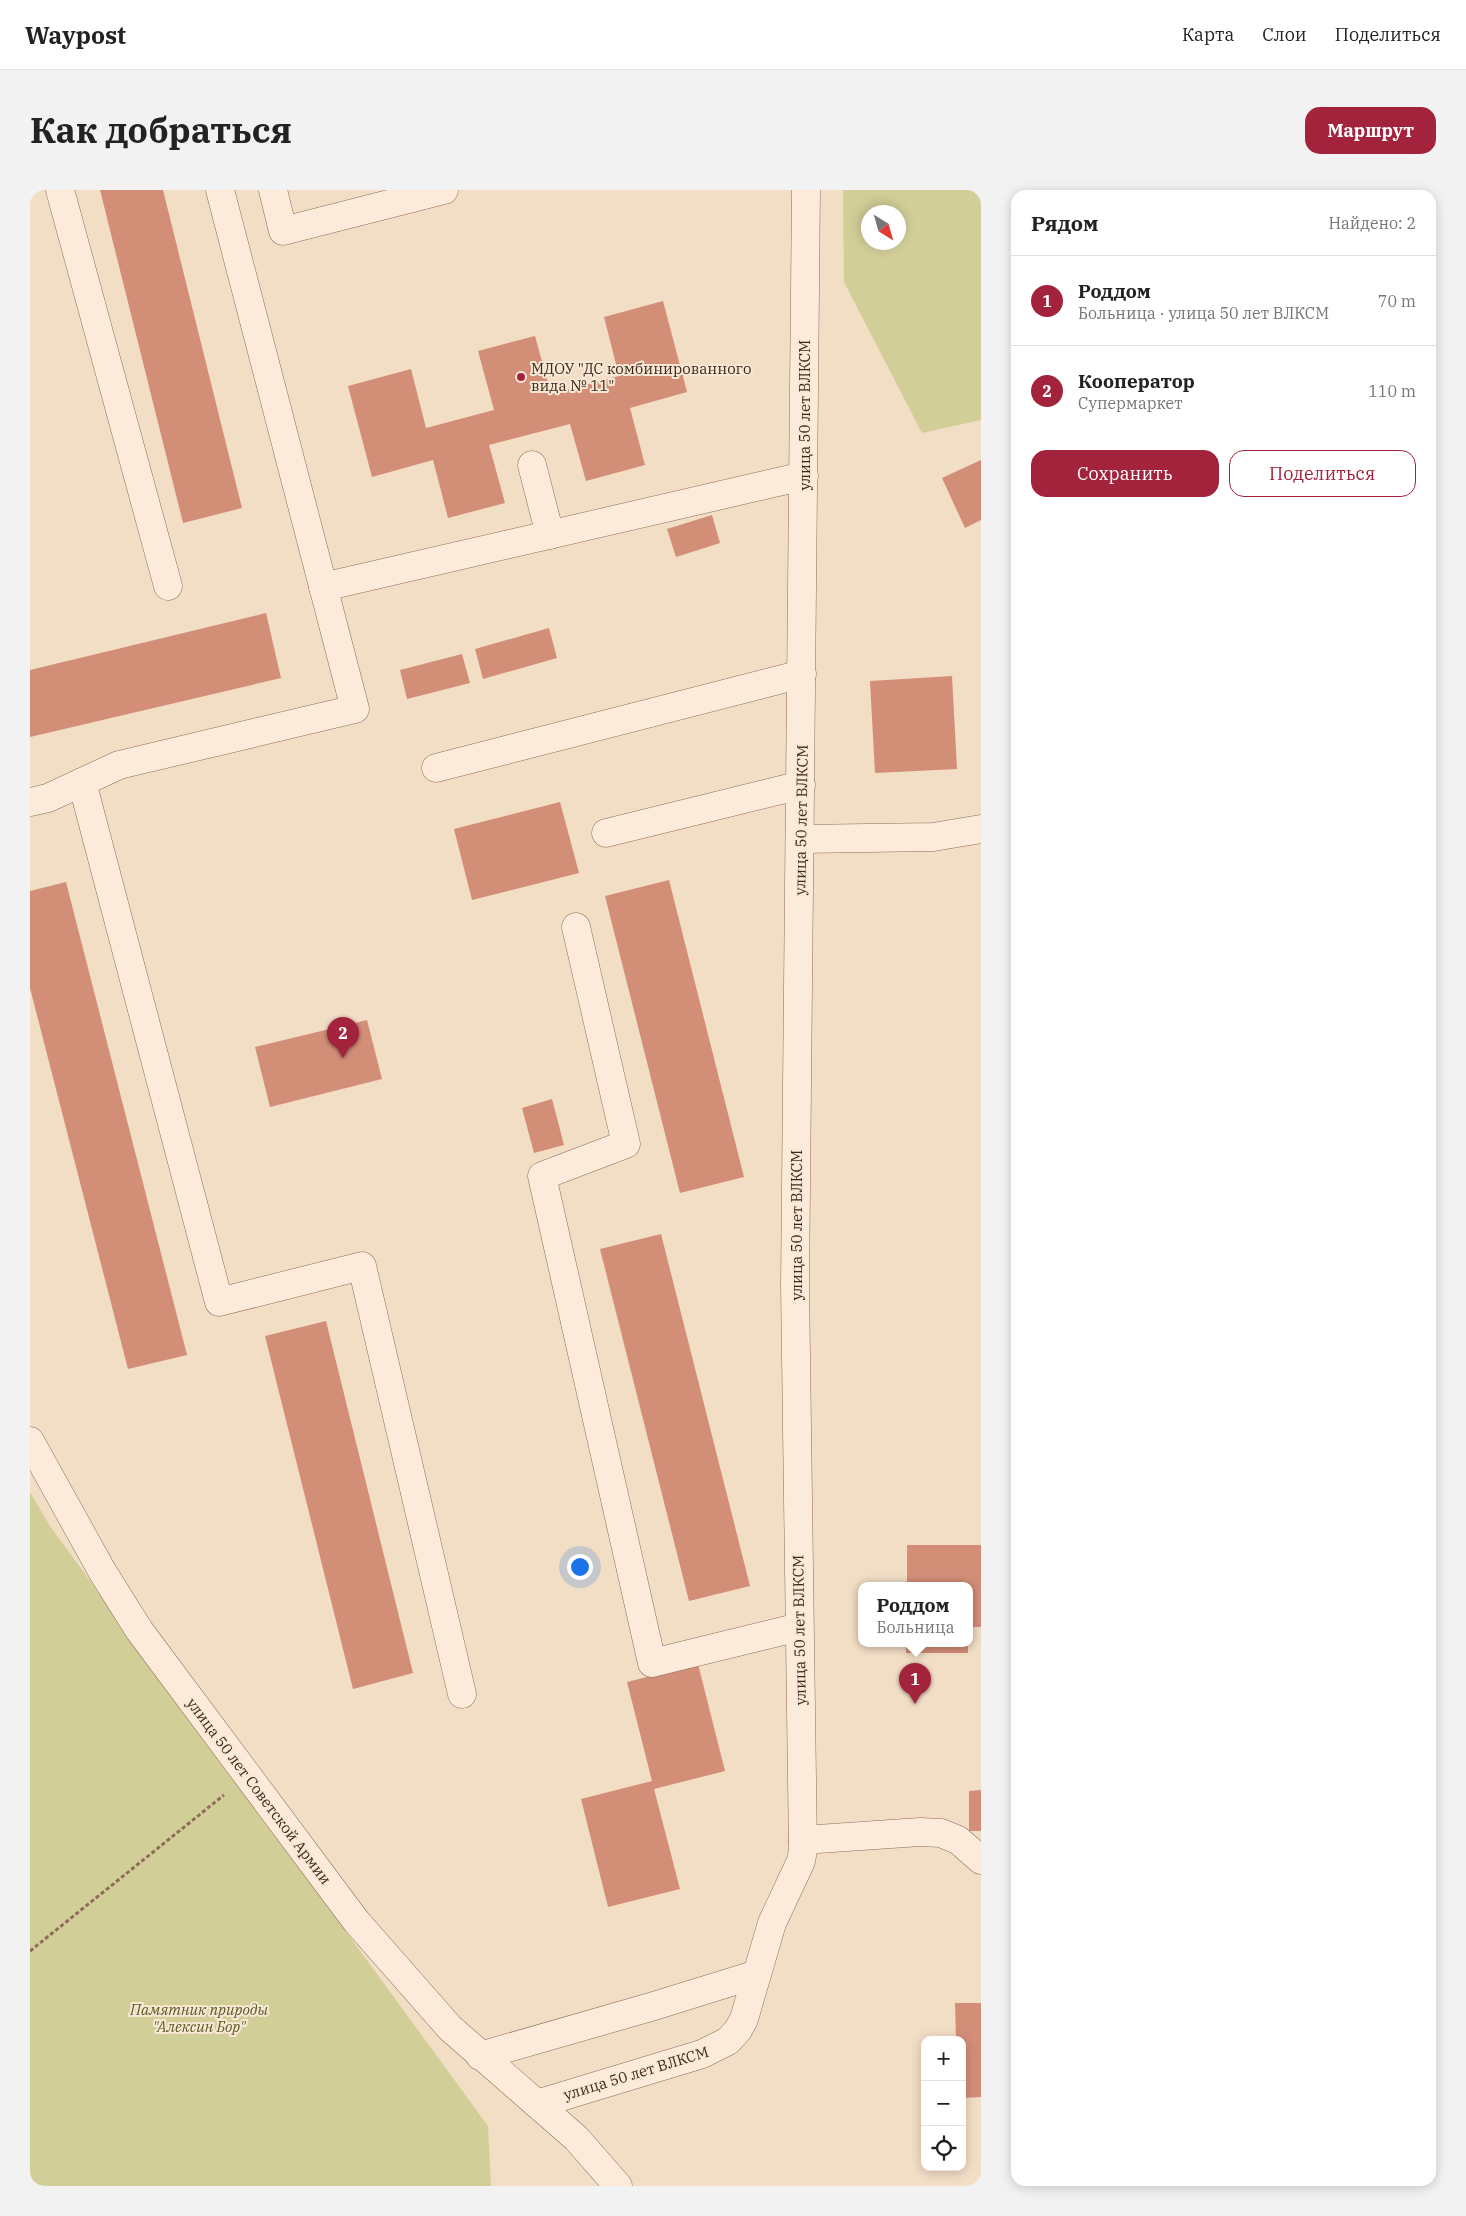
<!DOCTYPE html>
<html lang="ru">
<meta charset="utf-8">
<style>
body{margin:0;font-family:"IBM Plex Serif",serif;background:#f2f2f2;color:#222}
.controls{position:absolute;right:15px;bottom:15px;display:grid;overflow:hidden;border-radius:10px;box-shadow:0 2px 12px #0003}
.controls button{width:45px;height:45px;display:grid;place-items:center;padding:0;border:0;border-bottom:1px solid #e0e0e0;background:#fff;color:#222;font:25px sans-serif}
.compass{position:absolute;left:831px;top:15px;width:45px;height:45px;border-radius:50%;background:#fff;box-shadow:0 2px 12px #0003;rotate:143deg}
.you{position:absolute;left:549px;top:1376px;width:18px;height:18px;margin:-12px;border:4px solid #fff;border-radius:50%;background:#1a73e8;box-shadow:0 0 0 8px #1a73e833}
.badge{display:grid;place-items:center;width:32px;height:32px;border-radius:50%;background:#a4233c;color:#fff;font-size:16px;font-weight:700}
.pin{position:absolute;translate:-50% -41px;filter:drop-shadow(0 1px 2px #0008)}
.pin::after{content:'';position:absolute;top:26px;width:18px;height:15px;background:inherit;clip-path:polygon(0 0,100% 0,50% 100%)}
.popup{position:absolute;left:828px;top:1392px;width:115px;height:65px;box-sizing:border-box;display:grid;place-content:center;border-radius:10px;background:#fff;filter:drop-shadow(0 1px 4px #0005);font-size:16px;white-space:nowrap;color:#767676}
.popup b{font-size:19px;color:#222}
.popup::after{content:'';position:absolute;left:50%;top:100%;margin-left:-10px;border:10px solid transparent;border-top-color:#fff}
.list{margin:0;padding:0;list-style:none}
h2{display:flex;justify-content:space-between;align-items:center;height:65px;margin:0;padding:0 20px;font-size:21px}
h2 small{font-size:16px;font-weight:400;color:#767676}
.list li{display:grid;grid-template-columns:32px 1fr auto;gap:15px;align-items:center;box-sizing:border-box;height:90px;padding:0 20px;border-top:1px solid #e0e0e0}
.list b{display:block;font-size:19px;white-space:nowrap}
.list p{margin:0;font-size:16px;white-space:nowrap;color:#767676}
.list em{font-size:16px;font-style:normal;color:#767676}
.actions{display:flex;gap:10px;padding:15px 20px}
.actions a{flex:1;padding:11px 0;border:1px solid #a4233c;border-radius:15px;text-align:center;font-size:18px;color:#a4233c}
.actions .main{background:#a4233c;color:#fff}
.icon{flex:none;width:28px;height:28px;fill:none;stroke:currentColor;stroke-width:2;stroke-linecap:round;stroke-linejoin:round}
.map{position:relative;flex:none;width:951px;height:1996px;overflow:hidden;border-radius:15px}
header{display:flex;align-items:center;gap:30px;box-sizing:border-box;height:70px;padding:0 25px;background:#fff;border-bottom:1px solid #e0e0e0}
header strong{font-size:24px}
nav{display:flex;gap:28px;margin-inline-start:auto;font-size:18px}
.intro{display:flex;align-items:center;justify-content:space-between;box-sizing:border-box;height:120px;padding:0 30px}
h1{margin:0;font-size:35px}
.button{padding:12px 22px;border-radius:15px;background:#a4233c;color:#fff;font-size:18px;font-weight:700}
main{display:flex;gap:30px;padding:0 30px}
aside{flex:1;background:#fff;border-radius:15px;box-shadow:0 2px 12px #0003}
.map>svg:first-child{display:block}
.green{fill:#d2ce98;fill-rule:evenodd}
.building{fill:#d38e78}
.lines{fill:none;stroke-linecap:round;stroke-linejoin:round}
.minor-casing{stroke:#8f6c59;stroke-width:29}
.path{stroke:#8f6c59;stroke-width:3;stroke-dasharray:4 2.5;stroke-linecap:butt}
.minor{stroke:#fcebda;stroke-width:28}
.poi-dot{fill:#a4233c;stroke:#f9e8d6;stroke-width:2}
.labels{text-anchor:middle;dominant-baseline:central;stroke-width:4;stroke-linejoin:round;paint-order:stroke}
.poi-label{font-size:15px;fill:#3e281e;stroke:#f9e8d6;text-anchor:start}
.street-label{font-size:15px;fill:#3e281e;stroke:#f9e8d6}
.park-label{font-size:15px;font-style:italic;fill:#595d23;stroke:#f9e8d6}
</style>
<header>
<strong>Waypost</strong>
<nav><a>Карта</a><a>Слои</a><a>Поделиться</a></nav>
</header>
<div class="intro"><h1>Как добраться</h1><a class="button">Маршрут</a></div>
<main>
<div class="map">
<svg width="951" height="1996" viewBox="0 0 951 1996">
<rect width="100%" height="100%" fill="#f2ddc5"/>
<!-- green -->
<g class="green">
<path d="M 813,0 L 951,0 L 951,230 L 892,243 L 814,92 ZM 838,22 L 868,22 L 868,52 L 838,52 Z"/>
<polygon points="0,1302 20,1336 458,1936 461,1996 0,1996"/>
</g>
<!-- building -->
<g class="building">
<polygon points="70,0 133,0 212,318 153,333"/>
<polygon points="633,111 657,202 600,218 615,275 556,291 540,234 459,255 475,313 418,328 403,270 342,287 318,196 381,179 396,238 464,220 448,161 505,146 521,204 589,186 574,127"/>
<polygon points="951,270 951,330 935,338 912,288"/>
<polygon points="682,325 690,353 646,367 637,339"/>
<polygon points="236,423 251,488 0,547 0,480"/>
<polygon points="519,438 527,468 453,489 445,459"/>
<polygon points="432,464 440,493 377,509 370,480"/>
<polygon points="922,486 927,579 845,583 840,491"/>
<polygon points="530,612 549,683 442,710 424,639"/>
<polygon points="639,690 714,987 650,1003 575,706"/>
<polygon points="36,692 157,1165 98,1179 0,798 0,701"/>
<polygon points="337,830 352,889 240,917 225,857"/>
<polygon points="522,909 534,955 504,963 492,918"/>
<polygon points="631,1044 720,1396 659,1411 570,1059"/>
<polygon points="296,1131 383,1483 323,1499 235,1146"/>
<polygon points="877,1355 951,1355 951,1437 939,1437 939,1395 877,1395"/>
<rect x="876" y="1453" width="62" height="10"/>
<polygon points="668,1474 695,1581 624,1599 650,1699 578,1717 551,1609 622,1591 597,1492"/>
<polygon points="951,1600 951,1641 939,1641 939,1601"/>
<polygon points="925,1813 951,1813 951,1907 932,1908 932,1850 926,1850"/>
</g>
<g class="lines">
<!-- minor casing -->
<g class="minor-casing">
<g id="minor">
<polyline points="30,0 138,396"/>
<polyline points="243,0 253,41 414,0"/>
<polyline points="502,275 520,345"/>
<polyline points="293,397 774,286"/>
<polyline points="406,578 772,484"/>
<polyline points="52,592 189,1112 332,1076 432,1504"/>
<polyline points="0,612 18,608 89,575 325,519 190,0"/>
<polyline points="576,643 771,595"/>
<polyline points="771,649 903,647 951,639"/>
<polyline points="546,737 596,954 512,986 622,1473 769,1437"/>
<polyline points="0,1251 72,1381 109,1440 326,1731 420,1838 546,1948 588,1996"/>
<polyline points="773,1650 890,1642 911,1643 928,1650 951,1670"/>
<polyline points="450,1866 624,1816 727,1784"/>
<polyline points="507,1914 672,1864 698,1851 708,1840 714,1829 742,1733 771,1671 773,1660 765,1096 776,0"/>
</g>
</g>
<!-- path -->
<polyline class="path" points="0,1761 194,1605"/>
<!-- minor -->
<use href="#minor" class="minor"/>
</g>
<!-- markers -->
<circle class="poi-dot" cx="491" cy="187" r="5"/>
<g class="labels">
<!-- poi labels -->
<g class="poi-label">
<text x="501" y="178">МДОУ "ДС комбинированного<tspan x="501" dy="17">вида № 11"</tspan></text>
</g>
<!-- street labels -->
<g class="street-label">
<text transform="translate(774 225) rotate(-90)">улица 50 лет ВЛКСМ</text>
<text transform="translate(771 630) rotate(-89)">улица 50 лет ВЛКСМ</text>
<text transform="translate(766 1035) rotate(-90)">улица 50 лет ВЛКСМ</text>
<text transform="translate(769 1440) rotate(-91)">улица 50 лет ВЛКСМ</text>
<text transform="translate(229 1601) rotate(53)">улица 50 лет Советской Армии</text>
<text transform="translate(606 1883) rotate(-17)">улица 50 лет ВЛКСМ</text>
</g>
<!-- park labels -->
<g class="park-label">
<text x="169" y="1819">Памятник природы<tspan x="169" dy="17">"Алексин Бор"</tspan></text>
</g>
</g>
</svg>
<div class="controls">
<button>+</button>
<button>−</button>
<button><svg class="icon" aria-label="locate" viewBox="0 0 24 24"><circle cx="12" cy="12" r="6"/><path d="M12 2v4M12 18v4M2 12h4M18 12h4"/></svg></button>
</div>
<svg class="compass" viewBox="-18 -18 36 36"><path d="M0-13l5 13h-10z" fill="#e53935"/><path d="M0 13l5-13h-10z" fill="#767676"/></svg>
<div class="you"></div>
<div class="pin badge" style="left:885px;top:1514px">1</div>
<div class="popup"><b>Роддом</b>Больница</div>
<div class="pin badge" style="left:313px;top:868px">2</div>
</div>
<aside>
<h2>Рядом<small>Найдено: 2</small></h2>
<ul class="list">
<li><span class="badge">1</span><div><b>Роддом</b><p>Больница · улица 50 лет ВЛКСМ</p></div><em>70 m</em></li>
<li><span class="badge">2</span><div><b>Кооператор</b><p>Супермаркет</p></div><em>110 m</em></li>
</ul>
<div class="actions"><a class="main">Сохранить</a><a>Поделиться</a></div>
</aside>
</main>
